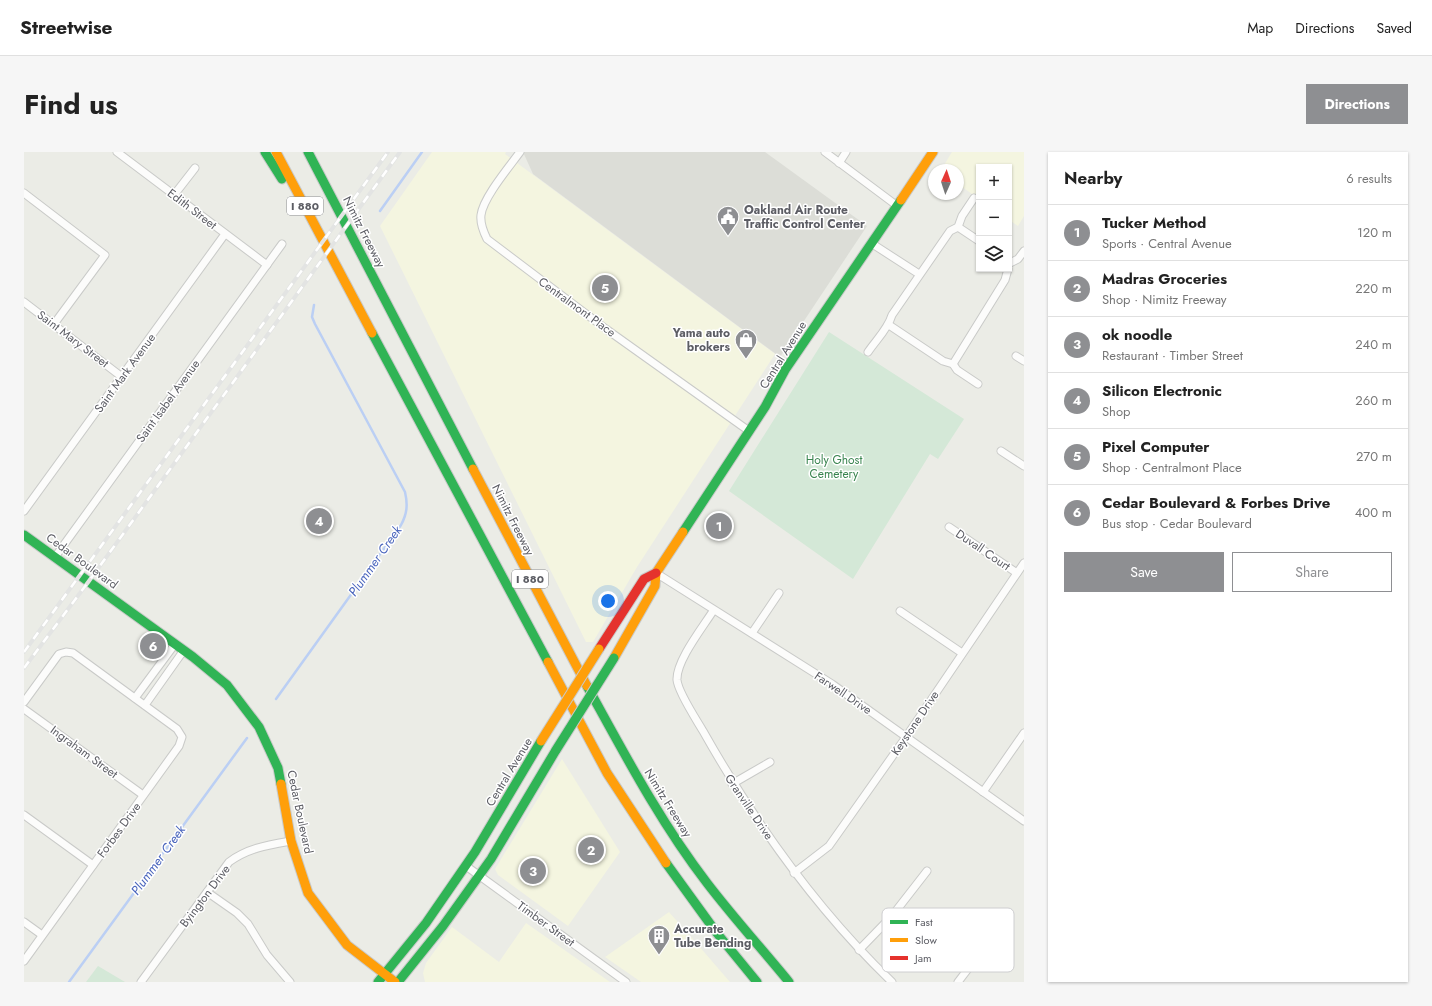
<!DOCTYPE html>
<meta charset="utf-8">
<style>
body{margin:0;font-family:Jost,sans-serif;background:#f6f6f6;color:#222}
.controls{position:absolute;right:12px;top:12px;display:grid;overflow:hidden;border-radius:0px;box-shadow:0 1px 3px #0004}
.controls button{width:36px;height:36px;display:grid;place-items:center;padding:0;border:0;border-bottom:1px solid #e0e0e0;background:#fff;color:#222;font:20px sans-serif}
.compass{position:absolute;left:904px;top:12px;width:36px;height:36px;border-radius:50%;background:#fff;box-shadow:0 1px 3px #0004;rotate:3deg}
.you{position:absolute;left:584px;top:449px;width:14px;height:14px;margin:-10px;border:3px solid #fff;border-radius:50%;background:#1a73e8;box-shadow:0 0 0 6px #1a73e833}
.badge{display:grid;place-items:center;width:26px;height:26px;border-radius:50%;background:#8e8f92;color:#fff;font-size:13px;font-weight:700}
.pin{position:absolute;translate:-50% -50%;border:2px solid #fff;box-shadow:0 1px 4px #0006}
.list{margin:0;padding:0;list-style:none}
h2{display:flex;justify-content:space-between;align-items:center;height:52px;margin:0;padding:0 16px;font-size:17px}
h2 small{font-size:13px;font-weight:400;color:#767676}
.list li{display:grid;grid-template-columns:26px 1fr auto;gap:12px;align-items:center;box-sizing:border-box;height:56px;padding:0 16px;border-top:1px solid #e0e0e0}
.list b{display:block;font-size:15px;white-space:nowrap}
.list p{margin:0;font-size:13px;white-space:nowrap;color:#767676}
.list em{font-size:13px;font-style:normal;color:#767676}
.actions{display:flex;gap:8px;padding:12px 16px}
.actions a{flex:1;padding:9px 0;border:1px solid #8e8f92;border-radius:0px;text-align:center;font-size:14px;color:#8e8f92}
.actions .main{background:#8e8f92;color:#fff}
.icon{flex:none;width:22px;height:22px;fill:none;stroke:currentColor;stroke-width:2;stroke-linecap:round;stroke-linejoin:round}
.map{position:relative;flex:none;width:1000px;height:830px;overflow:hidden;border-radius:0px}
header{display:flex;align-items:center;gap:24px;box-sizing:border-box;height:56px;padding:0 20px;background:#fff;border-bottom:1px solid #e0e0e0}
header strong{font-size:19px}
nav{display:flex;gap:22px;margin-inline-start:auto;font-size:14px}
.intro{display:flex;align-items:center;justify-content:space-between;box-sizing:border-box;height:96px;padding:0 24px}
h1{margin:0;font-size:28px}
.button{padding:10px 18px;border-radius:0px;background:#8e8f92;color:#fff;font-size:14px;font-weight:700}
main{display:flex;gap:24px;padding:0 24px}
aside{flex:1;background:#fff;border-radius:0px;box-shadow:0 1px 3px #0004}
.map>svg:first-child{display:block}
.commercial{fill:#f4f5e0}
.industrial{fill:#dcddd7}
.green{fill:#d4e8d7}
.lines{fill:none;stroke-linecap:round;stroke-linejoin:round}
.stream{stroke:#bbcff4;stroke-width:2.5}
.street-casing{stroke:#c9cac8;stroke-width:9}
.fast-casing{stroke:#c9cac9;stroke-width:11}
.slow-casing{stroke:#c9cac9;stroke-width:11}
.jam-casing{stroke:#c9cac9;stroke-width:11}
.street{stroke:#fcfcfb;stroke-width:7}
.fast{stroke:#30b455;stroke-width:9}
.slow{stroke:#ff9f0a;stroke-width:9}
.jam{stroke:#e5322d;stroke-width:9}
.rail-casing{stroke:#e3e4e3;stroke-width:4}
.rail{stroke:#fff;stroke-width:2.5;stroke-dasharray:8;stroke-linecap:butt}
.fast-bridge-casing{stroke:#c9cac9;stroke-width:11;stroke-linecap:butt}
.slow-bridge-casing{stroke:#c9cac9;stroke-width:11;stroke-linecap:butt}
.fast-bridge{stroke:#30b455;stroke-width:9}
.slow-bridge{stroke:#ff9f0a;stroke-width:9}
.labels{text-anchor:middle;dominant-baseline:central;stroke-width:3;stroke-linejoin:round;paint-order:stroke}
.shield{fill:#fff;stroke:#8d8e92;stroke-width:1}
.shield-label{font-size:11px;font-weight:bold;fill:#5c5d64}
.street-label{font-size:12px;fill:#5c5d64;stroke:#fff}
.poi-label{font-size:12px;font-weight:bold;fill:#5c5d64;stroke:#fff;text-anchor:start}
.park-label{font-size:12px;fill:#3a8550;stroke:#fff}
.water-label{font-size:13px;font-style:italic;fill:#4b66bd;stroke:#fff}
.key{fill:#fff;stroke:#ceced0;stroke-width:1}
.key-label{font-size:11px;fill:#5c5d64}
</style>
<header>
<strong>Streetwise</strong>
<nav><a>Map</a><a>Directions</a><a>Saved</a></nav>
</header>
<div class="intro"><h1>Find us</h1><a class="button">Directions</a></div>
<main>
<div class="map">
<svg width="1000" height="830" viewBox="0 0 1000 830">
<rect width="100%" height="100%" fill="#ebece6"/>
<!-- commercial -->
<g class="commercial">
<polygon points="408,0 482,0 481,2 751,202 613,415 569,490 562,490 356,74"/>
<polygon points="928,0 1000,0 1000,64 994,74 985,68 985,15 955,15 955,47 934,32 934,18 917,18"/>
<polygon points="538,607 596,700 544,774 474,723 471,717"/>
<polygon points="645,760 668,786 706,830 617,830 581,805"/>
<polygon points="502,771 586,830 401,830 399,821 402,811 428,775 475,810"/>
</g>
<!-- industrial -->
<polygon class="industrial" points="499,0 741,0 843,74 756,205 509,22"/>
<!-- green -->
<g class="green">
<polygon points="805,180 940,267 914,307 906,302 829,427 705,339"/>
<polygon points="74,814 101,830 62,830"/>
</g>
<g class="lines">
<!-- stream -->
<g class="stream">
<polyline points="356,59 398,0"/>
<path d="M 252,547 L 377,373 C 383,362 384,353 381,340 L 291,172 L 288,165 L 290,153"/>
<polyline points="45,830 223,586"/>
</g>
<!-- street casing -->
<g class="street-casing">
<g id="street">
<polyline points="93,0 243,113"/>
<path d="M 496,0 C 485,15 459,46 457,63 C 456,71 459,79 463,87 L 582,177 L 725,279"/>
<polyline points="801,0 872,53"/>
<polyline points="815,11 822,0"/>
<polyline points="0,41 81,103 30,172"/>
<polyline points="150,43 171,16"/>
<polyline points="934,75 955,89"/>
<polyline points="847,91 895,122"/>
<polyline points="986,111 994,107 1000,99"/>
<polyline points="0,150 98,225"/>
<polyline points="865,173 919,209 929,212 933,218 954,232"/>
<path d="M 844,200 C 852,188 864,177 868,163 L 926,79 L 934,75 L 938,64 L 950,46"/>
<polyline points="992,204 1000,209"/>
<polyline points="929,212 981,128 984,117"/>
<polyline points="977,299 1000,314"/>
<polyline points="0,359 201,82"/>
<polyline points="925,375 993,421"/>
<polyline points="31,405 258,92"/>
<polyline points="632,421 808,532 1000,669"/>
<path d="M 689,459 C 679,475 652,509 653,528 C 654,540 672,567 679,579 C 731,671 792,757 868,830"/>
<polyline points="876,459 938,501"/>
<polyline points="728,481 755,441"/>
<polyline points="111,546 151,492"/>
<polyline points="0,550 35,502 42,500 49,501 153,577 158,585 155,594 0,809"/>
<polyline points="121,553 160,498"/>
<polyline points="0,557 119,643"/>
<polyline points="708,632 746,610"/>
<polyline points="959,640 1000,581"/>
<polyline points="0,663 69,713"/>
<polyline points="442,714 602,830"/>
<polyline points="770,721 805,694 882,585 1000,411"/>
<polyline points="183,740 213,761 224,772 243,803 266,830"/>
<polyline points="0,770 18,783"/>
<polyline points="835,798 868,764 903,719"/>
<path d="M 117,830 L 205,710 C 224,696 244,693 267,689"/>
<polyline points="934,830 979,771"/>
</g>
</g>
<!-- fast casing -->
<g class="fast-casing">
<g id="fast">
<polyline points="241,0 258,27"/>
<polyline points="284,0 449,317"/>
<polyline points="348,181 524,510"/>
<polyline points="659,380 741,255 761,218 877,48"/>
<polyline points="0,383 169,505 203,533 235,575 254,616 257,632"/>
<path d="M 563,534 C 600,601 636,670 683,731 C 709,765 738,797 765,830"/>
<polyline points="642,711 692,780 733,830"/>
<polyline points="354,830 402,771 451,700 517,589"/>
<polyline points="374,830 419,774 467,707 532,598"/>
</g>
</g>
<!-- slow casing -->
<g class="slow-casing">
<g id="slow">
<polyline points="252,0 348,181"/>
<polyline points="877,48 909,0"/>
<polyline points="449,317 563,534"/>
<polyline points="590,506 631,434 632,421 659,380"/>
<polyline points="524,510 583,621 642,711"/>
<polyline points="257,632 267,689 284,741 323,793 371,830"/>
</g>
</g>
<!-- jam casing -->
<g class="jam-casing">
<polyline id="jam" points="575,497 620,427 632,421"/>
</g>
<!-- street -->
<use href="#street" class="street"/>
<!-- fast -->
<use href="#fast" class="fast"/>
<!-- slow -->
<use href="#slow" class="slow"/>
<!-- jam -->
<use href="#jam" class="jam"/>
<!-- rail casing -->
<g class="rail-casing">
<g id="rail">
<polyline points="0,500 364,0"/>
<polyline points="0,516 65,429 376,0"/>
</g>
</g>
<!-- rail -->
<use href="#rail" class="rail"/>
<!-- fast-bridge casing -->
<g class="fast-bridge-casing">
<polyline id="fast-bridge" points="532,598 590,506"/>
</g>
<!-- slow-bridge casing -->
<g class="slow-bridge-casing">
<polyline id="slow-bridge" points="517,589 575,497"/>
</g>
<!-- fast-bridge -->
<use href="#fast-bridge" class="fast-bridge"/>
<!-- slow-bridge -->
<use href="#slow-bridge" class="slow-bridge"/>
</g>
<!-- icons -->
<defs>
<g id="civic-pin" transform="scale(1.15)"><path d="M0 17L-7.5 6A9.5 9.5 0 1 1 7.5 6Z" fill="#8e8f92" stroke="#fff"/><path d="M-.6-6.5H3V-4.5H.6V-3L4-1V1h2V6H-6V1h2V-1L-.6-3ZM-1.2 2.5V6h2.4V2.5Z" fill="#fff"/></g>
<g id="shop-pin" transform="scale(1.15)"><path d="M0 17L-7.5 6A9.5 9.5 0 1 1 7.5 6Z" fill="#8e8f92" stroke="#fff"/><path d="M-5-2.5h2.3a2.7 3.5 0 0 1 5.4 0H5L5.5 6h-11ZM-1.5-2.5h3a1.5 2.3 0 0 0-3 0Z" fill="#fff"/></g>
<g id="building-pin" transform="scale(1.15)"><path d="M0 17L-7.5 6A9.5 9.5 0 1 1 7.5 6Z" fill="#8e8f92" stroke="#fff"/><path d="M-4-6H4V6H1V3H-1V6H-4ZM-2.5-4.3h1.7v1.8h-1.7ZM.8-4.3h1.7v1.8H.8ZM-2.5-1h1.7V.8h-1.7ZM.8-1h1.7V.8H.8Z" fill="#fff"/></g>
</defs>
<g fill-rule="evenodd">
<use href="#civic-pin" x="704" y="65"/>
<use href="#shop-pin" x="722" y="188"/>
<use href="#building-pin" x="635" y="784"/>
</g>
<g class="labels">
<!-- shield labels -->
<g class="shield">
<rect x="263" y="45" width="36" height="18" rx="3"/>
<rect x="488" y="418" width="36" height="18" rx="3"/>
</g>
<g class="shield-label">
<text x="281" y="54">I 880</text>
<text x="506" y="427">I 880</text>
</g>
<!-- street labels -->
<g class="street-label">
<text transform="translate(168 57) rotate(37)">Edith Street</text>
<text transform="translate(340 80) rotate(63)">Nimitz Freeway</text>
<text transform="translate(553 155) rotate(36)">Centralmont Place</text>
<text transform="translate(49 187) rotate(37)">Saint Mary Street</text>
<text transform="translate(759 203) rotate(-58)">Central Avenue</text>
<text transform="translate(101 221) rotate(-54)">Saint Mark Avenue</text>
<text transform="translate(144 249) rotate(-54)">Saint Isabel Avenue</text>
<text transform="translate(489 368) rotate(63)">Nimitz Freeway</text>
<text transform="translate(959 398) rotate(34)">Duvall Court</text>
<text transform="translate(58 409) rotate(36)">Cedar Boulevard</text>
<text transform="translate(819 541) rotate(34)">Farwell Drive</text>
<text transform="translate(891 571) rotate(-56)">Keystone Drive</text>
<text transform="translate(60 600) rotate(36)">Ingraham Street</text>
<text transform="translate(485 620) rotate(-59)">Central Avenue</text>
<text transform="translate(644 651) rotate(58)">Nimitz Freeway</text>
<text transform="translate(725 655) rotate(56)">Granville Drive</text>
<text transform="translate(276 660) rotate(78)">Cedar Boulevard</text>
<text transform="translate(95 678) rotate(-54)">Forbes Drive</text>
<text transform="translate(181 744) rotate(-53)">Byington Drive</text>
<text transform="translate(522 772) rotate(36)">Timber Street</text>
</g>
<!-- poi labels -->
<g class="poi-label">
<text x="720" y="58">Oakland Air Route<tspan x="720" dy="14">Traffic Control Center</tspan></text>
<text x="706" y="181" text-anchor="end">Yama auto<tspan x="706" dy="14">brokers</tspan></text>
<text x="650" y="777">Accurate<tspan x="650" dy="14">Tube Bending</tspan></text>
</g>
<!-- park labels -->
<g class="park-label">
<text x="810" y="308">Holy Ghost<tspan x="810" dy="14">Cemetery</tspan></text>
</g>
<!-- water labels -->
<g class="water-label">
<text transform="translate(351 409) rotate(-55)">Plummer Creek</text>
<text transform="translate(134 708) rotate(-54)">Plummer Creek</text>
</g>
</g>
<!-- legend -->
<rect x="858" y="756" width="132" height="64" rx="6" class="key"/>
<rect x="866" y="768" width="18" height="4" fill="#30b455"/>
<rect x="866" y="786" width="18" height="4" fill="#ff9f0a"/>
<rect x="866" y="804" width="18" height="4" fill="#e5322d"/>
<g class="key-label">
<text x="891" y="774">Fast</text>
<text x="891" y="792">Slow</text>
<text x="891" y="810">Jam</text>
</g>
</svg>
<div class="controls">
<button>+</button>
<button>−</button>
<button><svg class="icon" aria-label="layers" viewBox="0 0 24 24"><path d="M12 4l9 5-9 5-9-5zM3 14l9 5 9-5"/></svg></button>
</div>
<svg class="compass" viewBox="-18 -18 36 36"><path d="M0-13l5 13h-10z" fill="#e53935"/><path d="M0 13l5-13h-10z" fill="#767676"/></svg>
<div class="you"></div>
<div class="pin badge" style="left:695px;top:374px">1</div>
<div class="pin badge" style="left:567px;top:698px">2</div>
<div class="pin badge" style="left:509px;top:719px">3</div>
<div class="pin badge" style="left:295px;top:369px">4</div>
<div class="pin badge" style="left:581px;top:136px">5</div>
<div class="pin badge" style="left:129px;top:494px">6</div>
</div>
<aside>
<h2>Nearby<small>6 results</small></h2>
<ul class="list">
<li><span class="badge">1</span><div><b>Tucker Method</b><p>Sports · Central Avenue</p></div><em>120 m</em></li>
<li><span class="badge">2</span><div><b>Madras Groceries</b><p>Shop · Nimitz Freeway</p></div><em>220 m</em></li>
<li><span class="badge">3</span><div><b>ok noodle</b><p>Restaurant · Timber Street</p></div><em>240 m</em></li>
<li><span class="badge">4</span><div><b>Silicon Electronic</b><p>Shop</p></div><em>260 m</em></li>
<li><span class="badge">5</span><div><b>Pixel Computer</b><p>Shop · Centralmont Place</p></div><em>270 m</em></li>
<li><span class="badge">6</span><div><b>Cedar Boulevard &amp; Forbes Drive</b><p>Bus stop · Cedar Boulevard</p></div><em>400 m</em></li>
</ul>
<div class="actions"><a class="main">Save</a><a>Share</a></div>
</aside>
</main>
